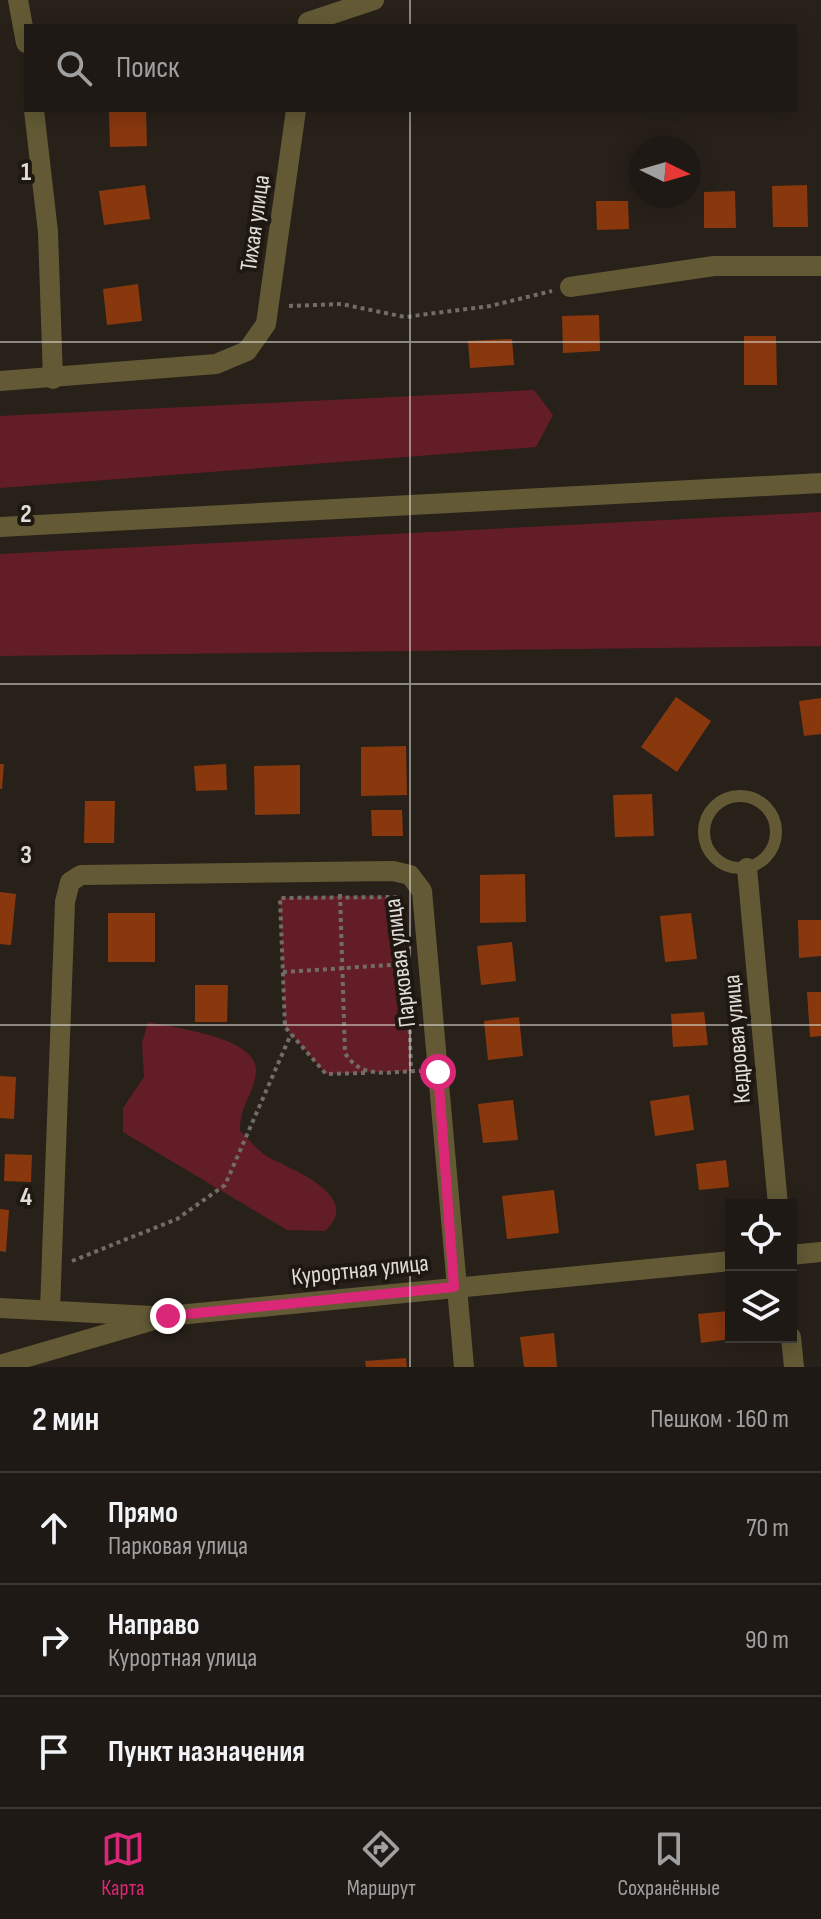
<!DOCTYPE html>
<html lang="ru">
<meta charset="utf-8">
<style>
body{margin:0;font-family:"Sofia Sans Condensed",sans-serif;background:#26221d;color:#f1f3f6}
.controls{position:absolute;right:24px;bottom:24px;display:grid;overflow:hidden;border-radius:0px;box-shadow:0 4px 20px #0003}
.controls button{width:72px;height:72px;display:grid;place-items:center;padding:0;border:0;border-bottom:2px solid #3c3834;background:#1e1914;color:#f1f3f6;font:40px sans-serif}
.compass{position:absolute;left:629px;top:136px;width:72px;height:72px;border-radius:50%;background:#1e1914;box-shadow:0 4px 20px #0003;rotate:95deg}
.stop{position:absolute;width:24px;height:24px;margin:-18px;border:6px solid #db2777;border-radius:50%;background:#fff}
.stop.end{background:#db2777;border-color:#fff;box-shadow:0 2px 8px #0008}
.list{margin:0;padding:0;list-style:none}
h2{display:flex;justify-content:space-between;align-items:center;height:104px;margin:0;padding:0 32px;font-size:34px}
h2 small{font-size:26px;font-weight:400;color:#a1a0a0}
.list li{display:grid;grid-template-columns:52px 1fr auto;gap:24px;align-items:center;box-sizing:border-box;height:112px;padding:0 32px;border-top:2px solid #3c3834}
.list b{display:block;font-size:30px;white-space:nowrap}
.list p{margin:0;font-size:26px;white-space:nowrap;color:#a1a0a0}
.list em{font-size:26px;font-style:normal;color:#a1a0a0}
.icon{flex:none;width:44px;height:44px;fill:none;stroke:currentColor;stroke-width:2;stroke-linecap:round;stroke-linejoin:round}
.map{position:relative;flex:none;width:821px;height:1367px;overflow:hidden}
.search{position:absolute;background:#1e1914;box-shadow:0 4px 20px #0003;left:24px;right:24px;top:24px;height:88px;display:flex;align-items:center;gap:20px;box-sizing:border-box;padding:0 28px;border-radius:0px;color:#a1a0a0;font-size:30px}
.sheet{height:440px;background:#1e1914}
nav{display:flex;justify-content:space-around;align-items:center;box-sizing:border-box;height:112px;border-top:2px solid #3c3834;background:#1e1914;font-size:22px;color:#a1a0a0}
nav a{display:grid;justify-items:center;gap:4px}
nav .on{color:#db2777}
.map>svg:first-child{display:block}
.green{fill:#631d26}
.building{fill:#89380e}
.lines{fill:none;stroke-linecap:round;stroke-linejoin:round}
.path{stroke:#726c66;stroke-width:4;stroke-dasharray:4 4;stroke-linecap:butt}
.service{stroke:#635a35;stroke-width:12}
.minor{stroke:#635a35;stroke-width:20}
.tertiary{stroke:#635a35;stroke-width:20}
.route{stroke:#db2777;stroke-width:10}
.grid{fill:none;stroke:#e0dcd7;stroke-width:2;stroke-opacity:0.55}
.labels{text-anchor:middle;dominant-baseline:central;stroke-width:8;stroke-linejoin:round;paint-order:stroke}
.street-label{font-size:24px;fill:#e0dcd7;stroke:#1e1811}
.grid-label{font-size:26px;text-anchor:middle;font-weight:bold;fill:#e0dcd7;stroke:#1e1811;stroke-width:8;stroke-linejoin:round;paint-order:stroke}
</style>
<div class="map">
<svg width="821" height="1367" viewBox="0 0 821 1367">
<rect width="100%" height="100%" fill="#28211a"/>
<!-- green -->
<g class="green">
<polygon points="534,390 553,415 536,447 0,488 0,416"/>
<polygon points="821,512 821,646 0,656 0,554"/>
<polygon points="340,896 404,897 411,1071 326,1074 285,1027 280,898"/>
<path d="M 148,1022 C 174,1028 258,1037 256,1071 C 254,1097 240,1102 240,1131 C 249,1139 258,1151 268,1157 C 291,1169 364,1196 325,1231 L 287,1230 L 123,1132 L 123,1108 L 144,1077 L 142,1043 Z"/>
</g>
<!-- building -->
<g class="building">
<polygon points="146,110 147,146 110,147 109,112"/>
<polygon points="145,185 150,219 104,225 99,191"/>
<polygon points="807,185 808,227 773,227 772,186"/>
<polygon points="735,191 736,228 704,228 704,192"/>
<polygon points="596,201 628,201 629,229 597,230"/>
<polygon points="138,284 142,321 107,325 103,289"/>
<polygon points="599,315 600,351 563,353 562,316"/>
<polygon points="744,336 776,336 777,385 744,385"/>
<polygon points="512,339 514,365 470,368 468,341"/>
<polygon points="676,697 711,721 677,772 641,747"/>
<polygon points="821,698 821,734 804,736 799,701"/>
<polygon points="406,746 407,795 361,796 361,747"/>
<polygon points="0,764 4,764 2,789 0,789"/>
<polygon points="226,764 227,790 196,791 194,766"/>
<polygon points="300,765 300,814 255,815 254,766"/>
<polygon points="652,794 654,836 615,837 613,795"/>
<polygon points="85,801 115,801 114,843 84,843"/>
<polygon points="371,810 402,810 403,836 372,836"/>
<polygon points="525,874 526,922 480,923 480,875"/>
<polygon points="0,892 16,894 11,945 0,944"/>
<rect x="108" y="913" width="47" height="49"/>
<polygon points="691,913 697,959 665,962 660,916"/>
<polygon points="798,920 821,920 821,956 799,958"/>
<polygon points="512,942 516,981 481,985 477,946"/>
<polygon points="195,985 228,985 227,1022 195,1022"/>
<polygon points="807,992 821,992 821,1036 810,1037"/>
<polygon points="704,1012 708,1045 673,1047 671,1014"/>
<polygon points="519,1017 523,1056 488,1060 484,1021"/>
<polygon points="0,1076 16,1077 14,1119 0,1118"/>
<polygon points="689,1095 694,1130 655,1136 650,1101"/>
<polygon points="513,1100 518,1140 483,1143 478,1104"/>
<polygon points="5,1154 32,1155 31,1182 4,1181"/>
<polygon points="726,1160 729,1187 699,1190 696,1164"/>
<polygon points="554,1190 559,1233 507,1239 502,1196"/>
<polygon points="0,1209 9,1210 6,1252 0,1251"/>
<polygon points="729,1311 731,1339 701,1343 698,1314"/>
<polygon points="554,1333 557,1367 524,1367 520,1337"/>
<polygon points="406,1358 407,1367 366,1367 365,1361"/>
</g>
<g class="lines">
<!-- path -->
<g class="path">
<polyline points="289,306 341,304 405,317 490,306 552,291"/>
<path d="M 340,894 L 345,1053 C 362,1081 391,1071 420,1071"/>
<polyline points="283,972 407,964"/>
<polyline points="409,1006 411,1071"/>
<polyline points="365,1073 326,1074 285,1027 280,898 400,897"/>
<polyline points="72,1261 177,1219 225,1185 291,1034"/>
</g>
<!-- service -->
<circle class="service" cx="740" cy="832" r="36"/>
<!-- minor -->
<g class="minor">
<polyline points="18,0 26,43"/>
<polyline points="308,22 374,0"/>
<polyline points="34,110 48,232 53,379"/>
<polyline points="570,287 714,266 821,266"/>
<polyline points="0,381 216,364 247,351 266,324 296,110"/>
<polyline points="747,868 778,1205"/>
<polyline points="791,1255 821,1252"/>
<polyline points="0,1308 152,1316"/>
<polyline points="50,1310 65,902 70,882 81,875 393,871 410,875 422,891 464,1367"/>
<polyline points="791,1337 794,1367"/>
<polyline points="0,1365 168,1316 731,1261"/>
</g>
<!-- tertiary -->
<polyline class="tertiary" points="0,527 821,483"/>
</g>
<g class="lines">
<!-- route -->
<polyline class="route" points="168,1316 454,1287 438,1072"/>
</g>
<!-- grid -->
<path class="grid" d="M 410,0 L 410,26M 410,110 L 410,1367M 0,342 L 821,342M 0,684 L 821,684M 0,1025 L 821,1025"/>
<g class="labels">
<!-- street labels -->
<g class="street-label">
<text transform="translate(255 223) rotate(-82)">Тихая улица</text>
<text transform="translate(400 963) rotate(-97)">Парковая улица</text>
<text transform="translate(737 1039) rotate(-95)">Кедровая улица</text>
<text transform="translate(360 1270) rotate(-6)">Курортная улица</text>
</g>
</g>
<g class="grid-label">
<text x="26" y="180">1</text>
<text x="26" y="522">2</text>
<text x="26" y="863">3</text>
<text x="26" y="1205">4</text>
</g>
</svg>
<div class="controls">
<button><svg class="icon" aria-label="locate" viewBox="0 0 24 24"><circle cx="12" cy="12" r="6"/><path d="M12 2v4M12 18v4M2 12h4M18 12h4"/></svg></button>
<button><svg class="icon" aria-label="layers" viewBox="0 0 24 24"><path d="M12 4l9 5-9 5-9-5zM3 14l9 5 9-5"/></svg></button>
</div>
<svg class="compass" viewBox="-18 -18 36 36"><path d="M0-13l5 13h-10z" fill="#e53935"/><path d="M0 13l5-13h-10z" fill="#a1a0a0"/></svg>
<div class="stop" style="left:438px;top:1072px"></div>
<div class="stop end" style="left:168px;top:1316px"></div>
<div class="search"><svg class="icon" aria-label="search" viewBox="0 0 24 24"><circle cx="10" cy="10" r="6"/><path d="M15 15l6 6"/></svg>Поиск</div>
</div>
<section class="sheet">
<h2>2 мин<small>Пешком · 160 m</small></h2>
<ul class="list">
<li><svg class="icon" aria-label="ahead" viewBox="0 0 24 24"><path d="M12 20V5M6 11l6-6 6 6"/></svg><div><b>Прямо</b><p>Парковая улица</p></div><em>70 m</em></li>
<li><svg class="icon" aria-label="right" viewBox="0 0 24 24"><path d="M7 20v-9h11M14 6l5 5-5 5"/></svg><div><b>Направо</b><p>Курортная улица</p></div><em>90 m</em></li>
<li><svg class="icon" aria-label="arrive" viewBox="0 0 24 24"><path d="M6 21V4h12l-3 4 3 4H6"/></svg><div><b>Пункт назначения</b></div></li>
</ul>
</section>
<nav>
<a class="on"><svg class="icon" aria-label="map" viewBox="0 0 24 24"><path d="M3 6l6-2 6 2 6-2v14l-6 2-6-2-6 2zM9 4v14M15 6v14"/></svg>Карта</a>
<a><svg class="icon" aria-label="directions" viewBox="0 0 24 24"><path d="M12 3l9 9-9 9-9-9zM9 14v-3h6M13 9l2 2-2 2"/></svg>Маршрут</a>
<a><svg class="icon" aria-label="saved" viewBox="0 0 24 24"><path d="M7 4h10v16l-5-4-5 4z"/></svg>Сохранённые</a>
</nav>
